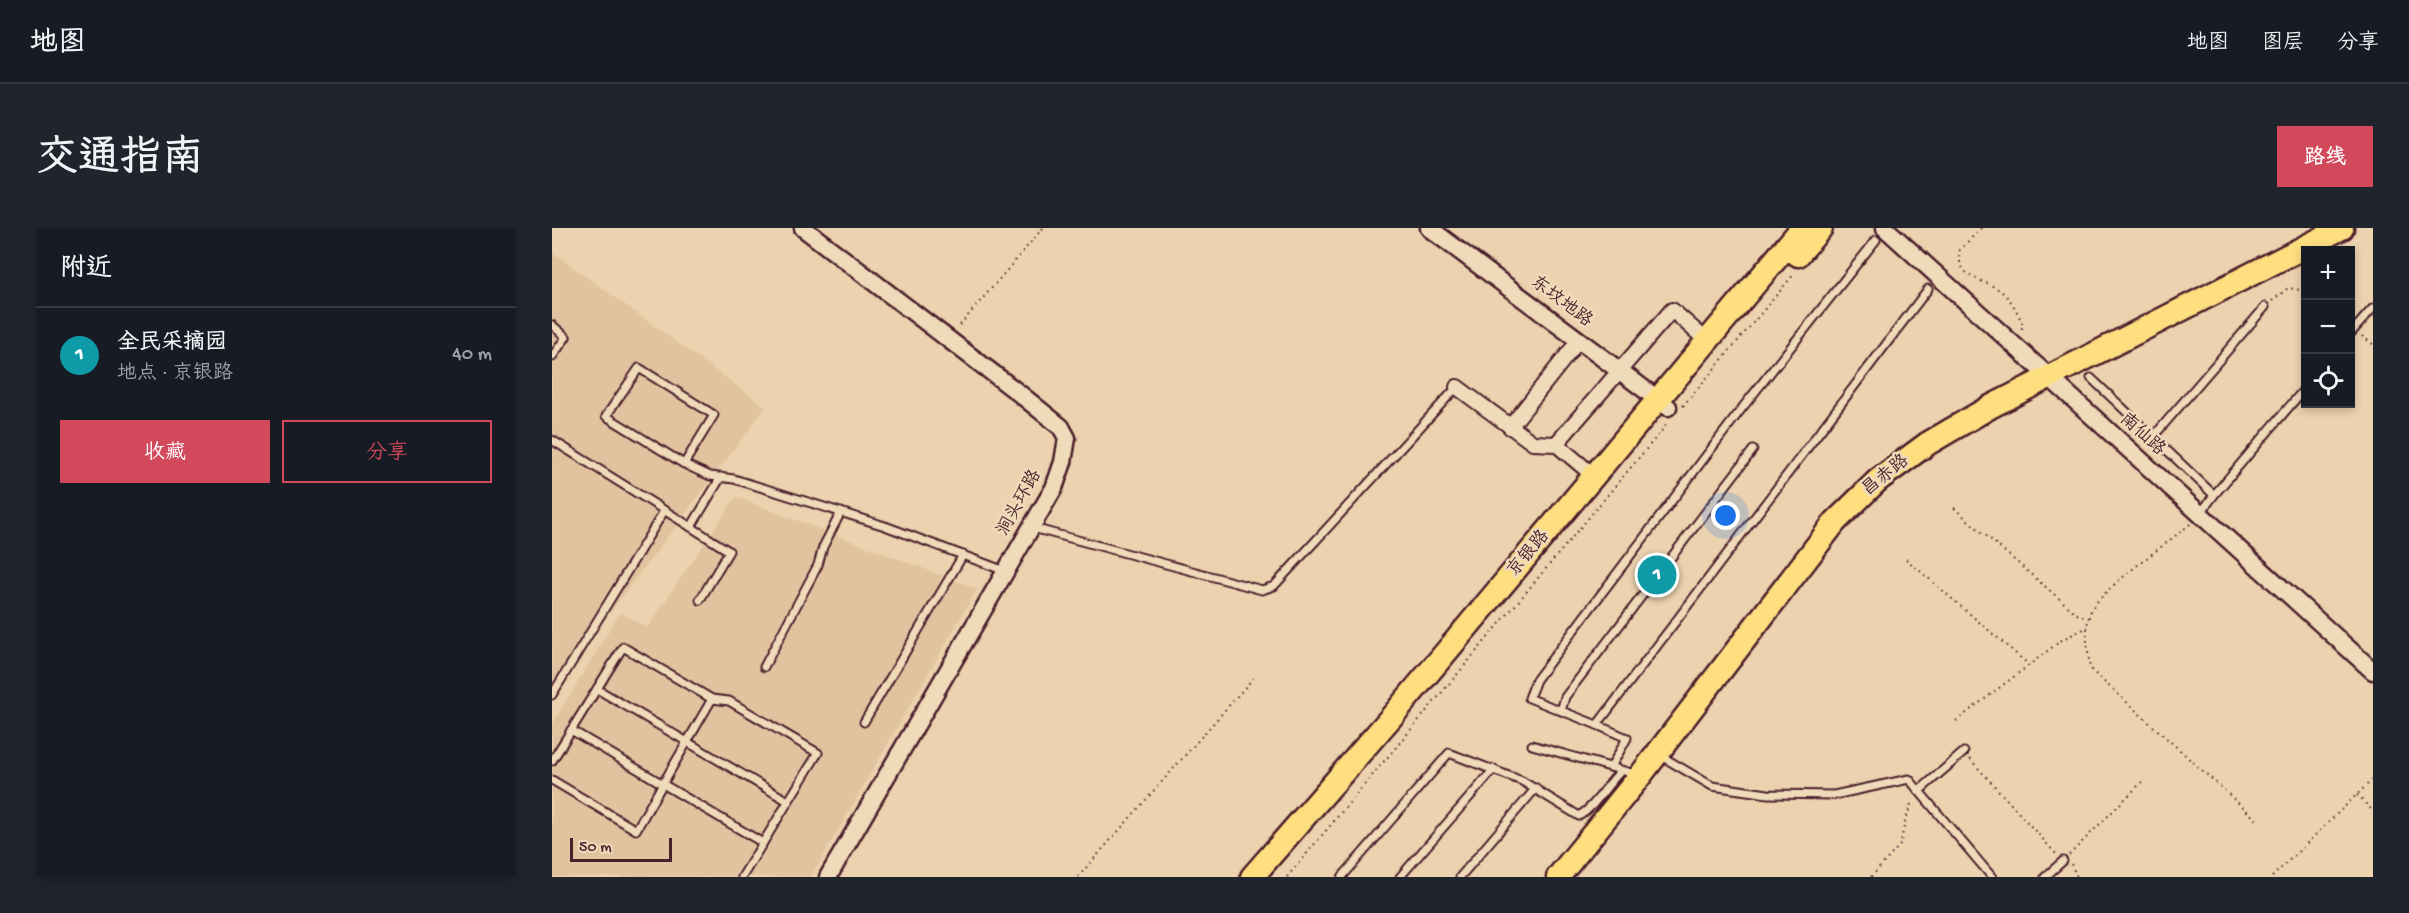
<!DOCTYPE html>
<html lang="zh">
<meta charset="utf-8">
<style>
body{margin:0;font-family:"Gochi Hand","LXGW WenKai TC",sans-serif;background:#20242c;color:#f1f3f6}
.controls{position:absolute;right:18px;top:18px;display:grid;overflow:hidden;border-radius:0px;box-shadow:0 3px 9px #0003}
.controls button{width:54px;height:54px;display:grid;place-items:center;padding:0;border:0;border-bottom:2px solid #363941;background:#171b24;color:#f1f3f6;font:30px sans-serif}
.scale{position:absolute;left:18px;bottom:15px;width:102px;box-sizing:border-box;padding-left:6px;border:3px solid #4a1f2b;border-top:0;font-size:16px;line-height:21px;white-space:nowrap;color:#4a1f2b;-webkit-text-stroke:4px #efdab9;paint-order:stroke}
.you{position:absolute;left:1174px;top:288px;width:21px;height:21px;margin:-15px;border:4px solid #fff;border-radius:50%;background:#1a73e8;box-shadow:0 0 0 9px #1a73e833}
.badge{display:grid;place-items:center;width:39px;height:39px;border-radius:50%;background:#d1495b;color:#fff;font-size:20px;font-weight:700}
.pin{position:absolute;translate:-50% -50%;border:3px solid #fff;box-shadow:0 2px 6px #0006}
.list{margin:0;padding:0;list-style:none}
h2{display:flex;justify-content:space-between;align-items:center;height:78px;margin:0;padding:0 24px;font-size:26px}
h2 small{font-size:20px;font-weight:400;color:#9ea1a6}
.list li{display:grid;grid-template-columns:39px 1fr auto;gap:18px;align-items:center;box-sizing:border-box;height:96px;padding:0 24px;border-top:2px solid #363941}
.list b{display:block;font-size:22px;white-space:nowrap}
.list p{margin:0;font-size:20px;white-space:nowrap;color:#9ea1a6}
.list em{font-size:20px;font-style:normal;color:#9ea1a6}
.actions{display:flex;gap:12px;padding:18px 24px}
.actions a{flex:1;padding:14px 0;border:2px solid #d1495b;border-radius:0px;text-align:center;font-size:21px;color:#d1495b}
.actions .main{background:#d1495b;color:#fff}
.icon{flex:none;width:33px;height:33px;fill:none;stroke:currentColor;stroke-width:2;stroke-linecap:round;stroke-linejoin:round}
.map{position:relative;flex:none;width:1821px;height:649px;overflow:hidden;border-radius:0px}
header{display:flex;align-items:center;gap:36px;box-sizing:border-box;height:84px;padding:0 30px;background:#171b24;border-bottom:2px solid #363941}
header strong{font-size:28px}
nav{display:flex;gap:33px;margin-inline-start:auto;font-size:21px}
.intro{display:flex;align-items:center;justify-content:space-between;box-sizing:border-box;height:144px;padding:0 36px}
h1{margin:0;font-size:42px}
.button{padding:15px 27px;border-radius:0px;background:#d1495b;color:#fff;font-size:21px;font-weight:700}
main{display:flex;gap:36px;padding:0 36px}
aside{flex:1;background:#171b24;border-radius:0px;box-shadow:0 3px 9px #0003}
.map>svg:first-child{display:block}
.built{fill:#e1c3a0}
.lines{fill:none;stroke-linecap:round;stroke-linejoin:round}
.service-casing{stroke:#4a1f2b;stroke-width:11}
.minor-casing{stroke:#4a1f2b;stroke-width:18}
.tertiary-casing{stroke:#4a1f2b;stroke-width:21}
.primary-casing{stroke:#4a1f2b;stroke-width:27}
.trunk-casing{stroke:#4a1f2b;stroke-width:27}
.path{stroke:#4a1f2b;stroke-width:2;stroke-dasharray:1.5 4.5;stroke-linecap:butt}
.service{stroke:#efdab9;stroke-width:7}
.minor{stroke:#efdab9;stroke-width:14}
.tertiary{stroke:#efdab9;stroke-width:16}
.primary{stroke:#fedf80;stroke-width:22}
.trunk{stroke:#fedf80;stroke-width:22}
.labels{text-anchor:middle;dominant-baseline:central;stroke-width:5;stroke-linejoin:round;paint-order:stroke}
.street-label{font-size:18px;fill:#4a1f2b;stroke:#efdab9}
</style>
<header>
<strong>地图</strong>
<nav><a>地图</a><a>图层</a><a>分享</a></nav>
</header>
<div class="intro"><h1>交通指南</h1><a class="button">路线</a></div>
<main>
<aside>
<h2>附近<small></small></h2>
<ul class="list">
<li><span class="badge" style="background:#0f9aa8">1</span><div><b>全民采摘园</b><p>地点 · 京银路</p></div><em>40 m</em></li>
</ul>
<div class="actions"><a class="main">收藏</a><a>分享</a></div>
</aside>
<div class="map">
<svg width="1821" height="649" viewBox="0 0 1821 649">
<rect width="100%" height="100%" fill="#ecd2ae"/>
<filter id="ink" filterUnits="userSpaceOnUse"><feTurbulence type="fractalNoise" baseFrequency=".0167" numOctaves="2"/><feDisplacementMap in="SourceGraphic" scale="12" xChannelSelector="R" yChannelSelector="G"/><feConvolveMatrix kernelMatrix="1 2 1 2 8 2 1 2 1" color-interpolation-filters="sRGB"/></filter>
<g filter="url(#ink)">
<!-- built -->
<g class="built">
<polygon points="0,24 214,179 0,461"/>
<polygon points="184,269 425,361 259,649 0,649 0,497 68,384 95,400"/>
</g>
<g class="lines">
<!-- service casing -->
<g class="service-casing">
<g id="service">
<polyline points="1324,12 1191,179 984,452 977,470 1045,497 1376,61"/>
<polyline points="0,97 14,109 0,129"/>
<polyline points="1798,106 1821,80"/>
<polyline points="1539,150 1662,267 1754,159"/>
<polyline points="1601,209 1713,79"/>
<polyline points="0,212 139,299 169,249"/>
<polyline points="132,236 162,187 87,140 54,188 132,236 158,248 182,251 333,298 453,343"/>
<polyline points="1648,286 1662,267"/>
<polyline points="139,299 177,323 148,372"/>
<polyline points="481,300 710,362 722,358 905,159"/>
<polyline points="212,439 266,337 271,319 289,284"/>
<polyline points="45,461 236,573"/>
<polyline points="0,467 112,283"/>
<polyline points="1009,483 1013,469 1201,222"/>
<polyline points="312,494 411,327"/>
<polyline points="1045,497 1075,510 1059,539"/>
<polyline points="19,502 211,615"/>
<polyline points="980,517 1083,546"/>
<polyline points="1109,528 1160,558 1216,566 1282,567 1357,551 1367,563 1412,524"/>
<polyline points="0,533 71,419 160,471 177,473 266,525 190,649"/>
<polyline points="0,552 84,602 160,471"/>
<polyline points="1367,563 1440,649"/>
<path d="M 790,649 L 897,525 L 970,553 L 1027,588 C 1045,577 1054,557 1069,543"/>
<polyline points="848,649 942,541"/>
<polyline points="908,649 984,560"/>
<polyline points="1493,649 1511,633"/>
</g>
</g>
<!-- minor casing -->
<g class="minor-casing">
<g id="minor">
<polyline points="905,159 981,215 1004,216"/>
<polyline points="958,199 1027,112"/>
<polyline points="1042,248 1004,216 1120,82 1155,113"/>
</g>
</g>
<!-- tertiary casing -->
<g class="tertiary-casing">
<g id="tertiary">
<polyline points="251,0 468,166 509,199 515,210 511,234 502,260 276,649"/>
<polyline points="877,0 1116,179"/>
<polyline points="1333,0 1821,443"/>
</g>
</g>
<!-- primary casing -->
<g class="primary-casing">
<polyline id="primary" points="1006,649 1088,548 1283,294 1326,252 1375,216 1438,179 1790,0"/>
</g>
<!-- trunk casing -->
<g class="trunk-casing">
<g id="trunk">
<polyline points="1246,27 1269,0"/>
<polyline points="700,649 842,486 1250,0"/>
</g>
</g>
<!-- path -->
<g class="path">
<path d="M 1429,0 L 1407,23 C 1406,54 1433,49 1451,65 C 1461,73 1466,86 1471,97 L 1469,103"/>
<polyline points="1720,73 1736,60 1754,63"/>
<polyline points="408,97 491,0"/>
<polyline points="1810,108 1821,116"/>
<polyline points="1131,178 1243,45"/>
<polyline points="1402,280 1525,386 1537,390"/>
<path d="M 1638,296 C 1615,316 1547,362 1538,385 C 1532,403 1536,423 1538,441 L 1705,592"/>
<polyline points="1354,331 1477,437"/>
<polyline points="1404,493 1511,411 1536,399"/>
<polyline points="1418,531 1505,627"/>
<polyline points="1805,567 1821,583"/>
<polyline points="1517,627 1591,553"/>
<polyline points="1519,636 1525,649"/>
<polyline points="526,649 703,448"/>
<polyline points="735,649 1117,194"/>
<polyline points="1319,649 1348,617 1353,594 1360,573"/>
<polyline points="1720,649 1821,551"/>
</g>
<!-- service -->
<use href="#service" class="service"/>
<!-- minor -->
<use href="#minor" class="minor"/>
<!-- tertiary -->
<use href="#tertiary" class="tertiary"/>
<!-- primary -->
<use href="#primary" class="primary"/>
<!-- trunk -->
<use href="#trunk" class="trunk"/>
</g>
</g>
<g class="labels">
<!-- street labels -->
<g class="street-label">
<text transform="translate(1009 74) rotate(37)">东坟地路</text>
<text transform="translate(1590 207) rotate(42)">南仙路</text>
<text transform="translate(1334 248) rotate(-39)">昌赤路</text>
<text transform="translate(468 275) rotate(-61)">涧头环路</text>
<text transform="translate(977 326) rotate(-50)">京银路</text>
</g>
</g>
</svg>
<div class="controls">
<button>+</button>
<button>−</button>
<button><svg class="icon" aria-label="locate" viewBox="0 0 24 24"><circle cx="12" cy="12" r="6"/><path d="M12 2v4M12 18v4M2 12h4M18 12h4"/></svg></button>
</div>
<div class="scale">50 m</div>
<div class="you"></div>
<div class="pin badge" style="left:1105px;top:347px;background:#0f9aa8">1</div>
</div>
</main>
